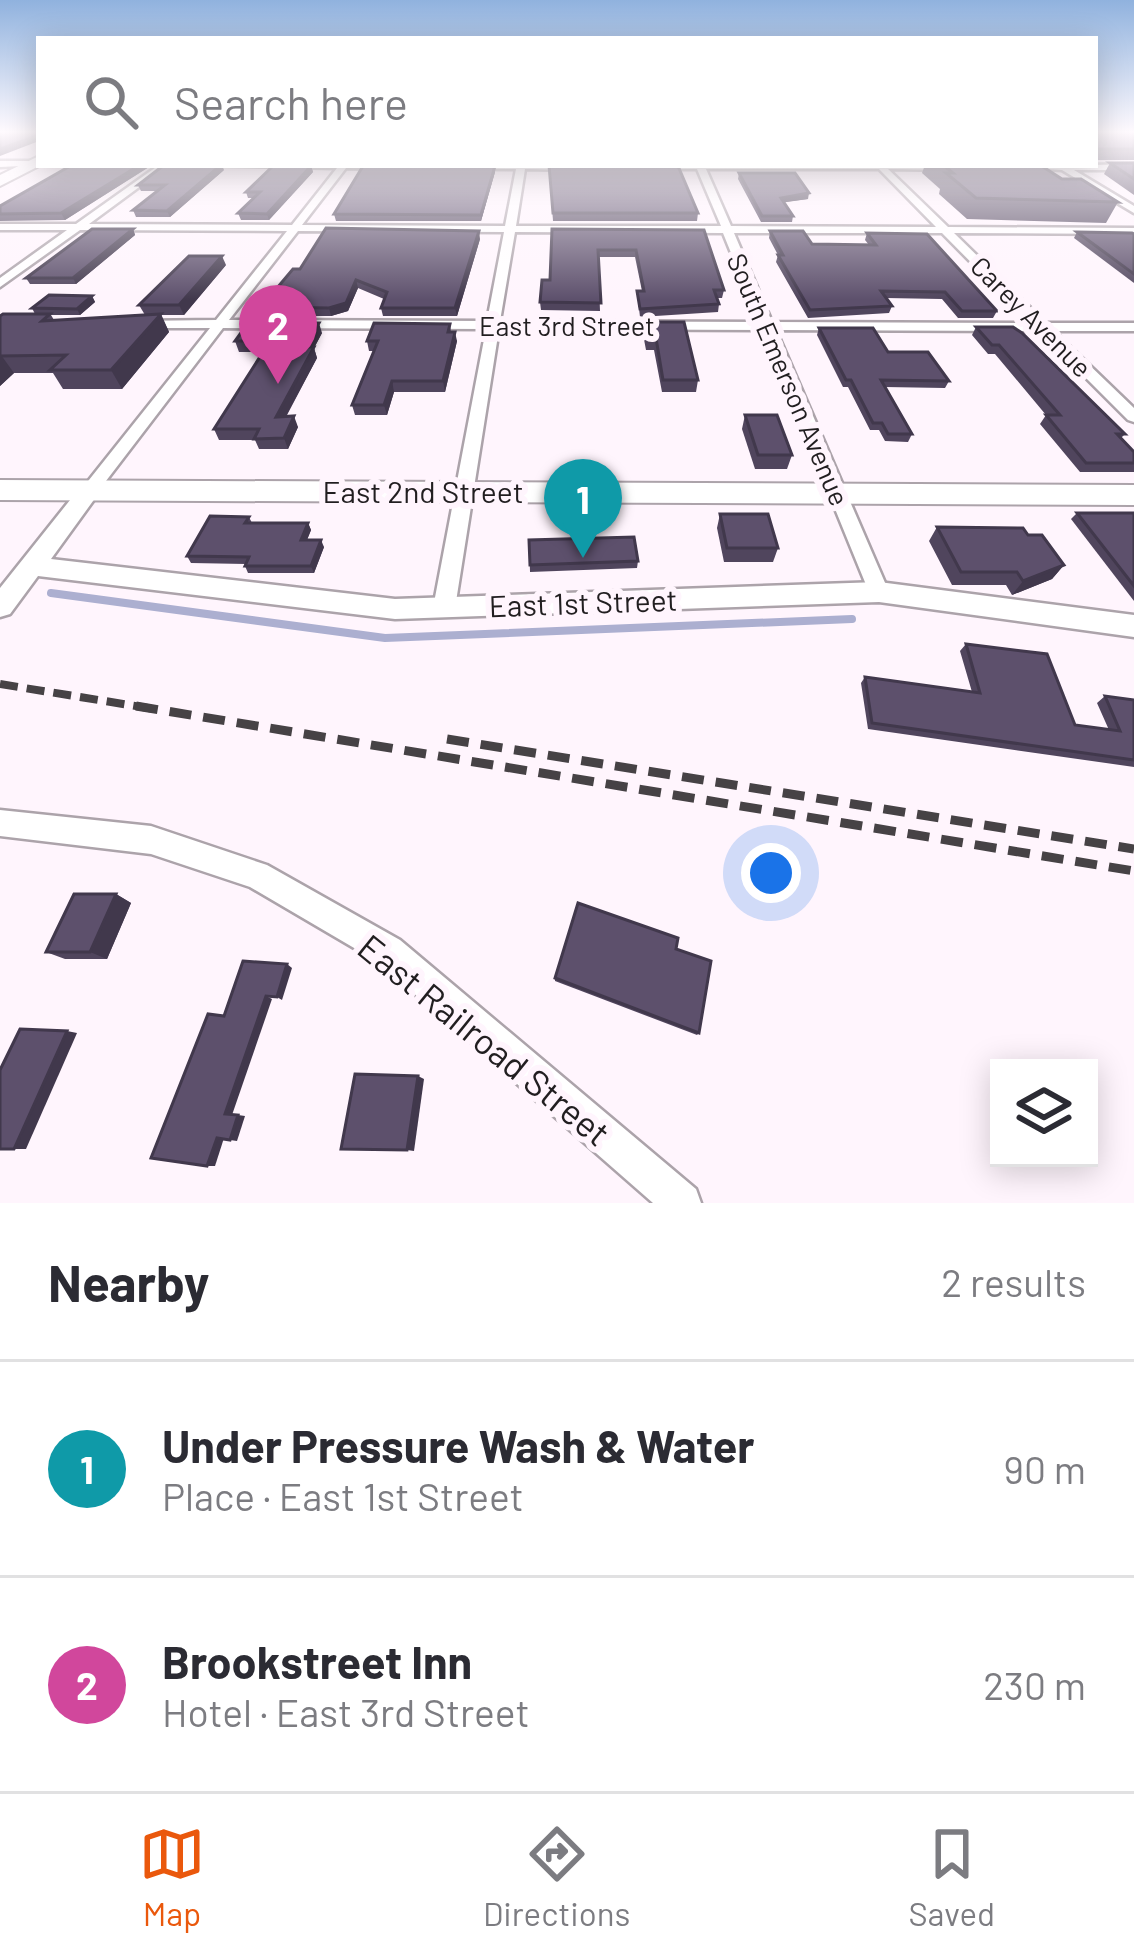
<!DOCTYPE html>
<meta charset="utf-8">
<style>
body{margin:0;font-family:Barlow,sans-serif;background:#f7f7f7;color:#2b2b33}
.controls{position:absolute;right:36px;bottom:36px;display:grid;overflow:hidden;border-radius:0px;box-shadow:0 6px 30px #0003}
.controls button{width:108px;height:108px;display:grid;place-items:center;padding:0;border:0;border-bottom:3px solid #e1e1e2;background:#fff;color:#2b2b33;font:60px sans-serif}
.you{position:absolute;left:771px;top:873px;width:42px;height:42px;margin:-30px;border:9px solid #fff;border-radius:50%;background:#1a73e8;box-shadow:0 0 0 18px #1a73e833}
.badge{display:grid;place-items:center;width:78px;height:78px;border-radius:50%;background:#ea580c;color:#fff;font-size:39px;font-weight:700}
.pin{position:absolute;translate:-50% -99px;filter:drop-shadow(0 3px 6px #0008)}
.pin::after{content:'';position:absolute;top:63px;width:42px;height:36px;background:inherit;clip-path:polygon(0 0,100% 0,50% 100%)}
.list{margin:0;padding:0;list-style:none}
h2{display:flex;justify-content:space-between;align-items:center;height:156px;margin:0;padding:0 48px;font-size:51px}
h2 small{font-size:39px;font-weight:400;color:#7c7c81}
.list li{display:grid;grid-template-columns:78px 1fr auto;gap:36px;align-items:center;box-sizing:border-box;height:216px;padding:0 48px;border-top:3px solid #e1e1e2}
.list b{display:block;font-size:45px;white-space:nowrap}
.list p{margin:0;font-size:39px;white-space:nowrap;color:#7c7c81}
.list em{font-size:39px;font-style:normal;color:#7c7c81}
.icon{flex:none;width:66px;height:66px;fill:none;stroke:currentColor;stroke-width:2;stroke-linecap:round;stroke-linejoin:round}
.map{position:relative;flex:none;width:1134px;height:1203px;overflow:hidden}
.search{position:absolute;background:#fff;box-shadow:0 6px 30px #0003;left:36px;right:36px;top:36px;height:132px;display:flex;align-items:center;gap:30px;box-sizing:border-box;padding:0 42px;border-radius:0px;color:#7c7c81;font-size:45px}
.sheet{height:588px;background:#fff}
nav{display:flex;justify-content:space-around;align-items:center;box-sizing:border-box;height:168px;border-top:3px solid #e1e1e2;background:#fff;font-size:33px;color:#7c7c81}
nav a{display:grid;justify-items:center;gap:6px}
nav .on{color:#ea580c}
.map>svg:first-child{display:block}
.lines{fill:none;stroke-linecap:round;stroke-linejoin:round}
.stream{stroke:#acafd0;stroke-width:8}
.minor-casing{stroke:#aca3aa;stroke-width:5}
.tertiary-casing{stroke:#aca3aa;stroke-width:5}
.primary-casing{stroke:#aca3aa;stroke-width:4}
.minor{fill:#fff;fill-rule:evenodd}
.tertiary{fill:#fff;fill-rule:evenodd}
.primary{fill:#fff;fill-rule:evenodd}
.rail-far1{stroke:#464245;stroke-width:8;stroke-dasharray:18 9;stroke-linecap:butt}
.rail{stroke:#464245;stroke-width:9;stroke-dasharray:22 12;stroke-linecap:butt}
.wall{fill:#50455d}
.shaded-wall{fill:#41384c}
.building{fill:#5d506c;stroke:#41384c;stroke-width:3}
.labels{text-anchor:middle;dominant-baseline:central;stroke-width:12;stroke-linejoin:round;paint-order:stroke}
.far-street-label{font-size:27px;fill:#211e20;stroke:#fff5fd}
.street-label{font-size:30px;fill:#211e20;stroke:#fff5fd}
.near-street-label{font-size:36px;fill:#211e20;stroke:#fff5fd}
</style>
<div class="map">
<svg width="1134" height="1203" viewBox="0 0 1134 1203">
<rect width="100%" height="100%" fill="#fff5fd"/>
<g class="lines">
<!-- stream -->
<polyline class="stream" points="51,593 385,638 852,619"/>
<!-- minor casing -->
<g class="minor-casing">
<g id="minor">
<polygon points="0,161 39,161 43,165 0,167"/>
<polygon points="1134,164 1134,170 1074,170 1134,206 1134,213 1062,170 1010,167"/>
<path d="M 159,165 L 169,165 L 89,224 L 292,225 L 337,168 L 193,165 L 576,165 L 578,167 L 574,170 L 525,169 L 516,226 L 721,226 L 697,169 L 642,169 L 638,165 L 955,165 L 952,170 L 888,169 L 948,227 L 1134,228 L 1134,234 L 954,233 L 1046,323 L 1134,323 L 1134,331 L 1054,331 L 1134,408 L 1134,422 L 1128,420 L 1039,331 L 776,330 L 889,592 L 879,600 L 869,592 L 762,330 L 499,329 L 455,608 L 451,614 L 437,614 L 433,608 L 486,329 L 223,328 L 96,494 L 90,496 L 81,490 L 210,328 L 139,328 L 134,327 L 134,321 L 216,320 L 287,231 L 80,230 L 0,287 L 0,278 L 67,230 L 0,230 L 0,224 L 76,224 ZM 346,168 L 516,169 L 505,226 L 302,225 ZM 706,169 L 879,169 L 936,227 L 731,226 ZM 298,231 L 504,232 L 487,321 L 229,320 ZM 515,232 L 723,233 L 759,322 L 500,321 ZM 734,233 L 942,233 L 1031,323 L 772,322 Z"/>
<polygon points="0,810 151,826 267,865 400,940 696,1189 701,1203 653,1203 378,962 250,887 151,854 0,836"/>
</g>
</g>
<!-- tertiary casing -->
<g class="tertiary-casing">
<polygon id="tertiary" points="90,483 101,490 51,559 395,599 879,582 1134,615 1134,637 879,602 395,619 38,576 10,614 0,617 0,588 82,485"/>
</g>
<!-- primary casing -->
<g class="primary-casing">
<g id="primary">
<polygon points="39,156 41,165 0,186 0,175"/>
<polygon points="0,480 1134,485 1134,505 0,500"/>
</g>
</g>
<!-- minor -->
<use href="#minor" class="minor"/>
<!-- tertiary -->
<use href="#tertiary" class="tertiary"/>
<!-- primary -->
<use href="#primary" class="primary"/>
<!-- rail-far1 -->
<polyline class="rail-far1" points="0,684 154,709"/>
<!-- rail -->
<g class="rail">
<polyline points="136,706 1134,871"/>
<polyline points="447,739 1134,849"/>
</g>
</g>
<!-- wall -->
<g class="wall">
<rect x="1095" y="131" width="39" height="29"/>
<polygon points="1110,163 1134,163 1134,195 1104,174"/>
<polygon points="72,165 152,165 65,220 0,221 0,206"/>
<polygon points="549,165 698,213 697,221 553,221"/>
<polygon points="925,165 1040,165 1062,179 1118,202 1106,223 967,219 939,194 940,189 922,173"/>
<polygon points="311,166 313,172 269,220 241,220 238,213 254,198 248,198 246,192"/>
<polygon points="224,170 170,217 136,217 133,210 157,191 141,191 138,185"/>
<polygon points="495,172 481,221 336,221 334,214"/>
<polygon points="739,173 808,199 784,202 793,216 792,222 761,222 738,179"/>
<polygon points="133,229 135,235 76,284 30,284 26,278"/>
<polygon points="552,229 704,230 724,290 722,298 717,298 719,304 718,312 640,317 637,291 642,291 635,257 598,257 600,311 541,310 540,302 550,280"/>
<polygon points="770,231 812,244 869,245 865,240 867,233 997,311 993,318 958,318 942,299 886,298 892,306 889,313 808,318 776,262 778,255 769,238"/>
<polygon points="1077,232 1134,234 1134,283 1074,238"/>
<polygon points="480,239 457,316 383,316 381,308 384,299 358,288 348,311 331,316 264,316 261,307 300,269"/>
<polygon points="226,265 184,315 161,315 169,332 122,389 63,389 53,373 14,373 0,386 3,314 35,314 32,308 92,296 95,302 80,315 51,315 54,320 145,315 139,305"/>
<polygon points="644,322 698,380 696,392 662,392 654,350 646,350 643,334"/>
<polygon points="450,324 451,332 457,341 445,392 394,392 387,415 355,415 352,405 374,351 369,351 367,341"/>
<polygon points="976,327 1125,434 1121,438 1134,452 1134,472 1080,472 1040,424 1046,415 995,354 988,354 972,335"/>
<polygon points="819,328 888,352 949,381 945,388 885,387 912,434 908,442 885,441 879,430 870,430 848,387 843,387 817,335"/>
<polygon points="322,333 314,348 317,358 286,417 298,427 288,449 259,449 255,440 219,440 214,429 263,352 239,352 235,341"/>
<polygon points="745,415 792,455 787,469 755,469 742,429"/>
<polygon points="1077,513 1134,513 1134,601 1071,519"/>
<polygon points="720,514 778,548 773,562 724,562 717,528"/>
<polygon points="249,517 252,523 308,523 311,530 307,540 324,547 314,573 248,573 245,566 246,564 191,563 187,556"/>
<polygon points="937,527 1028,535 1064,565 1052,579 1012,595 1006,585 952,585 929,541"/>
<polygon points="529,540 638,561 637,568 530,572"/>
<polygon points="966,644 1075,725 1109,730 1097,703 1105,696 1134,700 1134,767 868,729 861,683 865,677 972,692 960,651"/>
<polygon points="116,894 131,903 107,959 65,959 46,952"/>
<polygon points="676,949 699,1033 697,1035 555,981 555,978"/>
</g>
<!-- shaded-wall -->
<g class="shaded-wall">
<polygon points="39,135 39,141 0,156 0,149"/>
<polygon points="140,165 152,165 65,220 61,213"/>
<polygon points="222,165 224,170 170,217 167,211"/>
<polygon points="311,166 313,172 269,220 267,214"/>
<polygon points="495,166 495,172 481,221 481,215"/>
<polygon points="809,193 808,199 780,203 781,198"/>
<polygon points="133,229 135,235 76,284 73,278"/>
<polygon points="479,231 480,239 457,316 455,308"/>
<polygon points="222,256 226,265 184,315 179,305"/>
<polygon points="356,280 358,288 348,311 331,316 329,308"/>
<polygon points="92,296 95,302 80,315 77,309"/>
<polygon points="161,314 169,332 122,389 111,370"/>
<polygon points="319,323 322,333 314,348 317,358 280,427 276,417 305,347"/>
<polygon points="455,332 457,341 445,392 443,381"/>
<polygon points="1,355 14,373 0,386 0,356"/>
<polygon points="392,381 394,392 387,415 384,405"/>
<polygon points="294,416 298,427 288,449 284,438"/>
<polygon points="308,523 311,530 304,547 301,540"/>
<polygon points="321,540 324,547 314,573 311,566"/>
<polygon points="1064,565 1052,579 1012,595 1023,581"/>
<polygon points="116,894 131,903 107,959 90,952"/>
<polygon points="287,964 292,968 282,1000 277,997"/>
<polygon points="266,996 272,999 232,1115 225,1114"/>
<polygon points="67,1031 77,1033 26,1149 14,1149"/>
<polygon points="418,1076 424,1079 414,1151 407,1150"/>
<polygon points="238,1115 245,1116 237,1141 230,1140"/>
<polygon points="217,1138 224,1138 215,1166 207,1166"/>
</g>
<!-- building -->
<g class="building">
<polygon points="0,131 39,131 39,135 0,149"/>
<rect x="1095" y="131" width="39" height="18"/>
<polygon points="1110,163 1134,163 1134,179"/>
<polygon points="72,165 140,165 61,213 0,214 0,206"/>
<polygon points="164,165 221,165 167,211 133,210 165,185 138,185"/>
<polygon points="274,165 311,166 267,214 238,213 260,192 246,192"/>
<polygon points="549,165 678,166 698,213 553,213"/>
<polygon points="943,165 1040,165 1062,179 1081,179 1118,202 976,198 946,173 953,173"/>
<polygon points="363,166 495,166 481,215 334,214"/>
<polygon points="739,173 795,173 809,193 781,198 793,216 762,216"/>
<polygon points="326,228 479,231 455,308 381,308 387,292 356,280 346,303 329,308 261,307 293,269 300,269"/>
<polygon points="92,229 133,229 73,278 26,278"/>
<polygon points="552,229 704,230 724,290 714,290 719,304 640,309 637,291 644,291 636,250 598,250 601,303 540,302 542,280 550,280"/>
<polygon points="770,231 803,231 812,244 876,245 867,233 927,234 997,311 962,311 945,292 881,291 892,306 810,310 778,255 783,255"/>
<polygon points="1077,232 1132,233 1134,234 1134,274"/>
<polygon points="189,256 222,256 179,305 139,305"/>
<polygon points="49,295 92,296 77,309 32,308"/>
<polygon points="3,314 50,314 42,321 161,314 111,370 50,370 66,355 0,356 0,316"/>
<polygon points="644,322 684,322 698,380 663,380 656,338 647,338"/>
<polygon points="248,323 319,323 305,347 314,347 276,417 294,416 284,438 254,439 259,429 214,429 270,341 235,341"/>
<polygon points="374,323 450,324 448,332 455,332 443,381 392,381 384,405 352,405 378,341 367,341"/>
<polygon points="976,327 1013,327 1022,333 1125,434 1117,434 1134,452 1134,463 1086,463 1046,415 1060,415 999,345 992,345"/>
<polygon points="819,328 873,328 888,352 928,352 949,381 881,380 912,434 888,434 882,423 873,423 851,380 846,380"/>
<polygon points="745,415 777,415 792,455 758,455"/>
<polygon points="1077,513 1134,513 1134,586"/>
<polygon points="720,514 768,514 778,548 727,548"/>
<polygon points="210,516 249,517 245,523 308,523 301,540 321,540 311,566 245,566 249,557 187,556"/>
<polygon points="937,527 1023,528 1028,535 1042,535 1064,565 1023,581 1017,572 961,572"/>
<polygon points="634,537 638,561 530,565 529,540"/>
<polygon points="966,644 1047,654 1075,725 1120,731 1105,696 1134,700 1134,760 872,723 865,677 980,693"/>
<polygon points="74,894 116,894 90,952 46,952"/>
<polygon points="578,903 678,938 676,949 711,961 699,1033 555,978"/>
<polygon points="243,961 287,964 277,997 266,996 225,1114 238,1115 230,1140 217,1138 207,1166 151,1158 208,1014 224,1016"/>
<polygon points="20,1029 67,1031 14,1149 0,1149 0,1070"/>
<polygon points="355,1074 418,1076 407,1150 341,1149"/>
</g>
<!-- sky -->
<linearGradient id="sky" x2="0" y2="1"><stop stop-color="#90b2de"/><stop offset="0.44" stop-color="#fffafe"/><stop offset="1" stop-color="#fffafe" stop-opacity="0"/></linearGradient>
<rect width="1134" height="300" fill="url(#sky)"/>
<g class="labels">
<!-- far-street labels -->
<g class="far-street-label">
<text transform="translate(1032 316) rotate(45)">Carey Avenue</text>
<text x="567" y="325">East 3rd Street</text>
<text transform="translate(789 379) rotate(67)">South Emerson Avenue</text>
</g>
<!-- street labels -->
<g class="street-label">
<text x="423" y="491">East 2nd Street</text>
<text transform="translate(583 602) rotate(-2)">East 1st Street</text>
</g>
<!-- near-street labels -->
<g class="near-street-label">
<text transform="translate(485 1039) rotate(39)">East Railroad Street</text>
</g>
</g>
</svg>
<div class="controls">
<button><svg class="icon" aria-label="layers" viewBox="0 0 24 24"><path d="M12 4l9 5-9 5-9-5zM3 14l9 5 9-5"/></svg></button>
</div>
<div class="you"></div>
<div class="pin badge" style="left:583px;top:558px;background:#0f9aa8">1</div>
<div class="pin badge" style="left:278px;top:384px;background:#d1479c">2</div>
<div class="search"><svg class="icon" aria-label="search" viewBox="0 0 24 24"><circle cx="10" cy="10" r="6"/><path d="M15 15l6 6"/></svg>Search here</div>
</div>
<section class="sheet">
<h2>Nearby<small>2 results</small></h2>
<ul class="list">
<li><span class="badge" style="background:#0f9aa8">1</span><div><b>Under Pressure Wash &amp; Water</b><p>Place · East 1st Street</p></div><em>90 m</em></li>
<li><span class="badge" style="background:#d1479c">2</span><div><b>Brookstreet Inn</b><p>Hotel · East 3rd Street</p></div><em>230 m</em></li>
</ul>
</section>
<nav>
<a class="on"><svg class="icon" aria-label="map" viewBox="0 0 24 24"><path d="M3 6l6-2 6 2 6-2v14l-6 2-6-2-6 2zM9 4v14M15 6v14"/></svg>Map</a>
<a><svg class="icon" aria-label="directions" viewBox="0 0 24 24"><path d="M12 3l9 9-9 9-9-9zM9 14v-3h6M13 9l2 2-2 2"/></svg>Directions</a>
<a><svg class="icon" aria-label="saved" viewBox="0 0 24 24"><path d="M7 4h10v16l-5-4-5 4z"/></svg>Saved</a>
</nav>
